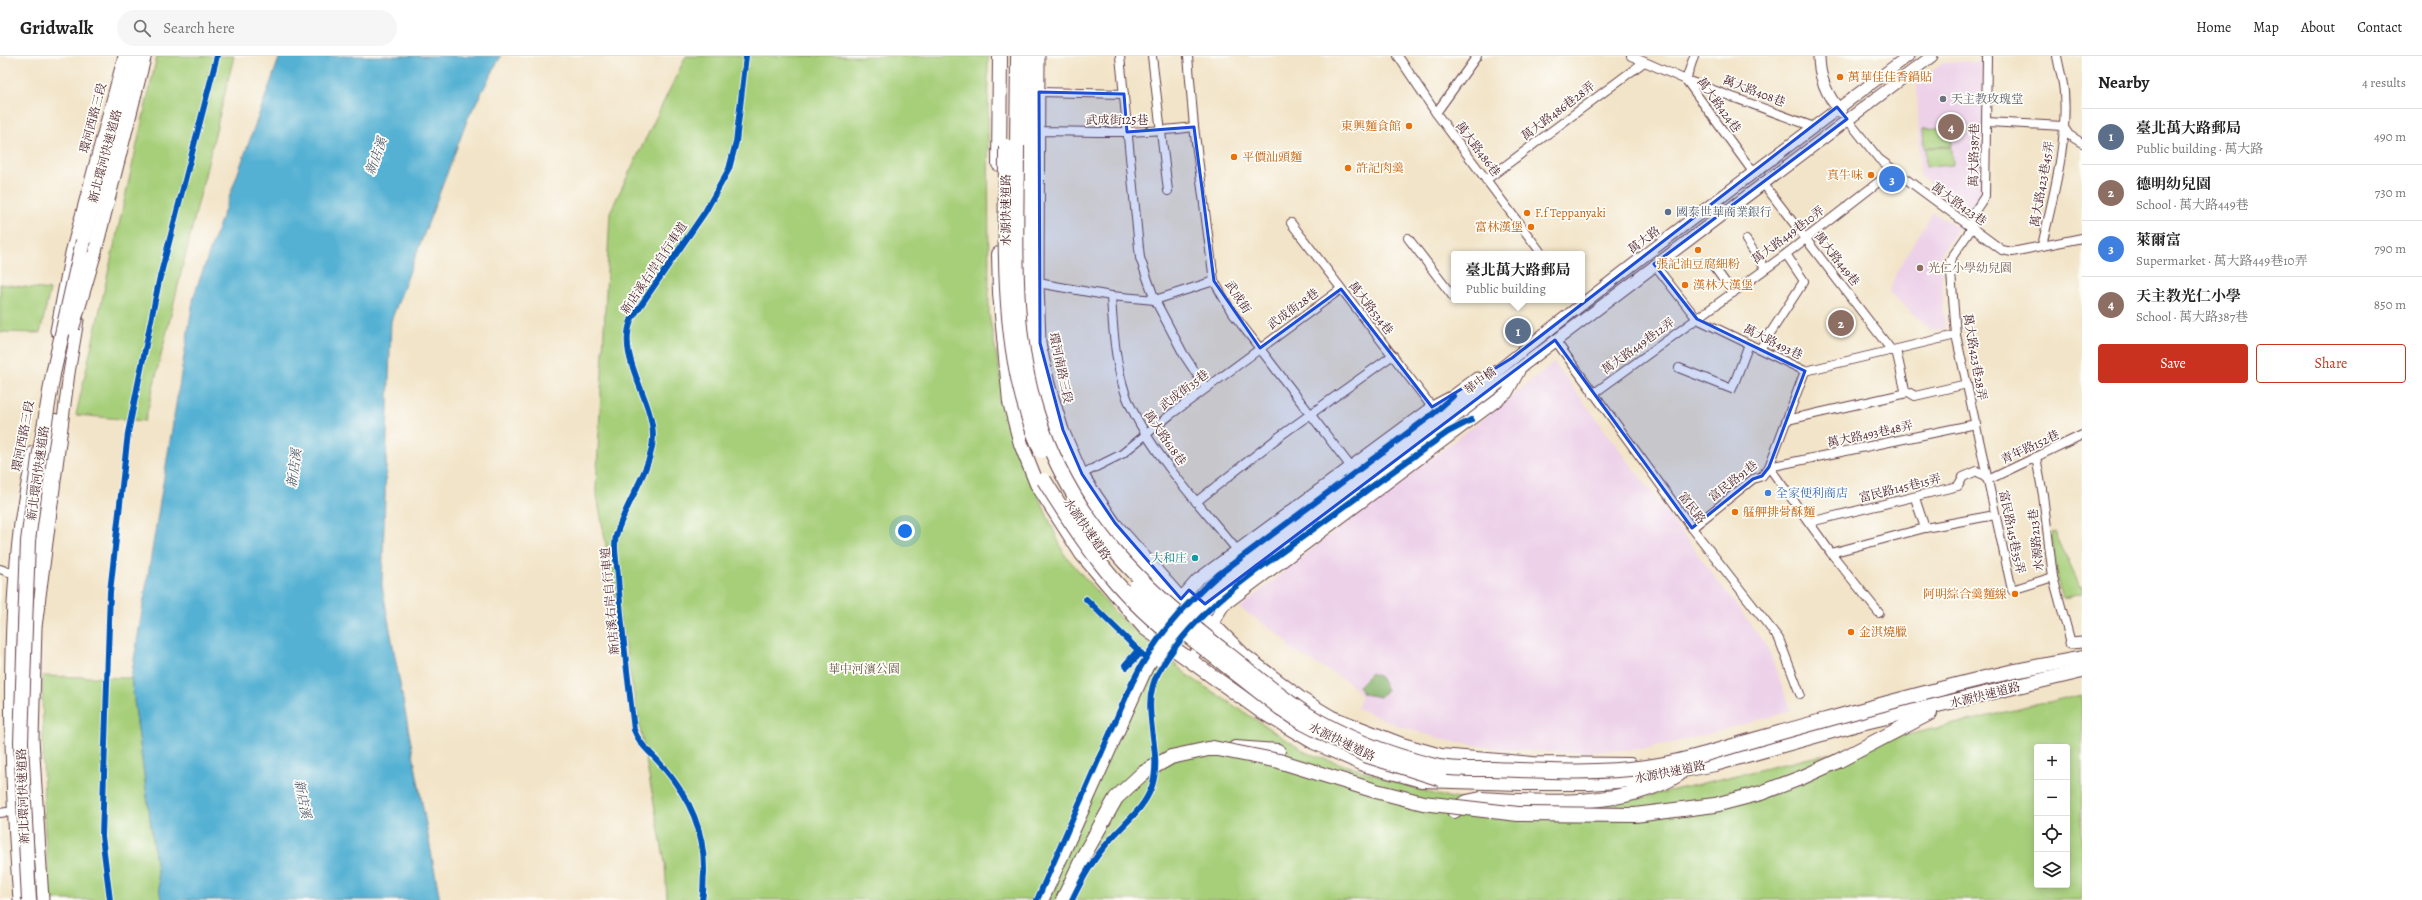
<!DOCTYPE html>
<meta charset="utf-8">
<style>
body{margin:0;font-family:Alegreya,"Noto Serif TC",serif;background:#f6f6f6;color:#222}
.controls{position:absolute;right:12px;bottom:12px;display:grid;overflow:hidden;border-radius:4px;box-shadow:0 2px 10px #0003}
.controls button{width:36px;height:36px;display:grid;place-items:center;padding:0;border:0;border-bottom:1px solid #e0e0e0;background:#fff;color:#222;font:20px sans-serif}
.you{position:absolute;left:905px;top:475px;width:14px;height:14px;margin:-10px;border:3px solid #fff;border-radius:50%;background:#1a73e8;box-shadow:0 0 0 6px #1a73e833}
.badge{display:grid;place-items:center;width:26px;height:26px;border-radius:50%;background:#c8321e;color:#fff;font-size:13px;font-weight:700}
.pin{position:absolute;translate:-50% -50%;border:2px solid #fff;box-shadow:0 1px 4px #0006}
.popup{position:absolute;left:1451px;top:195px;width:134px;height:52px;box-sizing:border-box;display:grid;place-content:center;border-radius:4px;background:#fff;filter:drop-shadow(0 1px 3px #0005);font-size:13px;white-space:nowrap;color:#767676}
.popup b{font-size:15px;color:#222}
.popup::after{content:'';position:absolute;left:50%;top:100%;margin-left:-8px;border:8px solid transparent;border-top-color:#fff}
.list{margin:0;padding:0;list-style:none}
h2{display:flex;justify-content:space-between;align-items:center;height:52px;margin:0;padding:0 16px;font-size:17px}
h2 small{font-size:13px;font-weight:400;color:#767676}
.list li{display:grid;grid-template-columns:26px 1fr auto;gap:12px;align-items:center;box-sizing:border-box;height:56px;padding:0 16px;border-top:1px solid #e0e0e0}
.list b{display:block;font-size:15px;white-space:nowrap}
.list p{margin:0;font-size:13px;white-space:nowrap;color:#767676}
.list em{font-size:13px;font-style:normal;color:#767676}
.actions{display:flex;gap:8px;padding:12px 16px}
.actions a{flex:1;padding:9px 0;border:1px solid #c8321e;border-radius:4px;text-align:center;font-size:14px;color:#c8321e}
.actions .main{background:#c8321e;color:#fff}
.icon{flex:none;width:22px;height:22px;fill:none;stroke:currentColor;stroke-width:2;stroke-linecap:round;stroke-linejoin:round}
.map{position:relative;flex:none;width:2082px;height:844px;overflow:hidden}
header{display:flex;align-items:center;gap:24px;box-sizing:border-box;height:56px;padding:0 20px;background:#fff;border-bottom:1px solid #e0e0e0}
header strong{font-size:19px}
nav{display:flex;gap:22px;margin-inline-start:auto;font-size:14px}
.search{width:280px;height:36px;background:#f6f6f6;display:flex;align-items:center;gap:10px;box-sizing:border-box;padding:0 14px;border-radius:22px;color:#767676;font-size:15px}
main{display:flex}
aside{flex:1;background:#fff}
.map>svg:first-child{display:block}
.built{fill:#edd1e9}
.green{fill:#a7cf7a;stroke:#787752;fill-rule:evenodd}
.forest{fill:#85b26a;stroke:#68684a}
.water{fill:#55b1d3;stroke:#50687f}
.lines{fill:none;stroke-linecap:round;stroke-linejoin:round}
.street-casing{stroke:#633d43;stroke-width:10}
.secondary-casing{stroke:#633d43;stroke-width:13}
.highway-casing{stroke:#633d43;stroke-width:16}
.street{stroke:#fff;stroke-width:8}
.secondary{stroke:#fff;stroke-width:11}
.highway{stroke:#fff;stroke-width:14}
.secondary-bridge-casing{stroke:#633d43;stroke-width:13;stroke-linecap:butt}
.highway-bridge-casing{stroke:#633d43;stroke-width:16;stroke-linecap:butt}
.secondary-bridge{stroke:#fff;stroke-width:11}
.highway-bridge{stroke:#fff;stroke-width:14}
.cycleway-casing{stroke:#fdfcf7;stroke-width:8}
.cycleway{stroke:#0057b8;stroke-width:6}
.marked{fill:#1d4ed8;fill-opacity:0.2;stroke:#1d4ed8;stroke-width:3;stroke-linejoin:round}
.food-dot{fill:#e8710a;stroke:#fdfcf7;stroke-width:1.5}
.worship-dot{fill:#6b7280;stroke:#fdfcf7;stroke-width:1.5}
.service-dot{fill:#5c6f8a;stroke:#fdfcf7;stroke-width:1.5}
.education-dot{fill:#8d6e63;stroke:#fdfcf7;stroke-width:1.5}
.shop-dot{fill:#3f7fe0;stroke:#fdfcf7;stroke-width:1.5}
.culture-dot{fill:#0f9aa8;stroke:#fdfcf7;stroke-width:1.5}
.labels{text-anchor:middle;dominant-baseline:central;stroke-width:3.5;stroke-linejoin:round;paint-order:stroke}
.food-label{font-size:12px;fill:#c56008;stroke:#fdfcf7;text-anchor:start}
.street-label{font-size:12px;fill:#4a1f2b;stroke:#fdfcf7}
.worship-label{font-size:12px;fill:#5b616d;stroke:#fdfcf7;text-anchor:start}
.service-label{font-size:12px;fill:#4e5e75;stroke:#fdfcf7;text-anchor:start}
.education-label{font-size:12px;fill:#785e54;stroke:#fdfcf7;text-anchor:start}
.shop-label{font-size:12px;fill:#366cbe;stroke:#fdfcf7;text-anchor:start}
.culture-label{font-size:12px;fill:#0d838f;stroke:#fdfcf7;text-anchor:end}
.park-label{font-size:12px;fill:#665443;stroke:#fdfcf7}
.water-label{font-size:13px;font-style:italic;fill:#4e596e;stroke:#fdfcf7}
</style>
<header>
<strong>Gridwalk</strong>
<div class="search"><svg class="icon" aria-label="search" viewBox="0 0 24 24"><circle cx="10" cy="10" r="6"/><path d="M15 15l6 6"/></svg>Search here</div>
<nav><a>Home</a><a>Map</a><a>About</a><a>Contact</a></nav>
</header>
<main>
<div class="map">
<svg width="2082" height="844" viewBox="0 0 2082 844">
<rect width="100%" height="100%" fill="#fdfcf7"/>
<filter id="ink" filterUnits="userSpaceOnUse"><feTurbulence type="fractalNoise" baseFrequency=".025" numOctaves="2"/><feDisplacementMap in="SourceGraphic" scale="8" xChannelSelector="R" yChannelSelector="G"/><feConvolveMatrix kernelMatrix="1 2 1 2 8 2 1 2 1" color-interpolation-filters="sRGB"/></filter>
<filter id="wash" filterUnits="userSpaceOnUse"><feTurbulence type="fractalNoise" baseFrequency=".012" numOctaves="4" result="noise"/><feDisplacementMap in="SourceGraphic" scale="16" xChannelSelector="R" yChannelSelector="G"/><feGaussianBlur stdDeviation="0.9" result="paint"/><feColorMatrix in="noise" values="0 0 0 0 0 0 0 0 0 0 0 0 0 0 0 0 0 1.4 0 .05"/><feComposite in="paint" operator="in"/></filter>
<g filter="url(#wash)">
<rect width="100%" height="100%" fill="#f2e4c8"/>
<!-- built -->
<g class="built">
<polygon points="1971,5 1971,7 1984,5 1982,139 1969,156 1920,120 1917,27 1919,23 1922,23 1943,7"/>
<polygon points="1933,156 1958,172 1940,200 1945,272 1932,275 1889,236 1897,215"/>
<polygon points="1554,306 1768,592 1791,655 1687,684 1640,693 1569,697 1502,693 1449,685 1399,670 1357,652 1362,640 1347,625 1291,594 1284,582 1240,552 1305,498 1491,357"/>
</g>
<!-- green -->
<g class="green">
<polygon points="157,0 234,0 145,365 76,359"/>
<path d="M 686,0 L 988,0 L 989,258 L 1011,377 L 1064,498 L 1118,560 L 1190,621 L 1307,697 L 1437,739 L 1486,748 L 1631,744 L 2082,638 L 2082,844 L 667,844 L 665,807 L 596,435 L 610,156 ZM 2037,691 L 2067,691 L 2067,829 L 2037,829 Z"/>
<polygon points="1951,71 1952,90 1924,91 1923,73"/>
<polygon points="1952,91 1953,109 1926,111 1925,92"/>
<polygon points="0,228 50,234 40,277 0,276"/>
<polygon points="2055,476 2080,531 2082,530 2082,538 2063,542 2059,532 2051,477"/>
<polygon points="42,620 131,622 161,844 50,844 44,763"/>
</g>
<!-- forest -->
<polygon class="forest" points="1371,617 1380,621 1387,634 1380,641 1363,638 1358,630"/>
<!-- water -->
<polygon class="water" points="280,0 501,0 468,62 391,265 382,530 440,844 161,844 131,622 194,239"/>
</g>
<g filter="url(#ink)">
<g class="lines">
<!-- street casing -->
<g class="street-casing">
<g id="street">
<polyline points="1120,0 1140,202 1155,244 1184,299 1206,332"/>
<polyline points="1152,0 1168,135"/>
<polyline points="1188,0 1194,71 1214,225 1231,255 1351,411"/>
<polyline points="1398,0 1436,57 1542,198"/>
<polyline points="1631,0 1686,24 1814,71"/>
<polyline points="1987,0 1985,140 1973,158 1972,172 1950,204 1956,279 2012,534 2053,521"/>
<polyline points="1686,24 1753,116"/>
<polyline points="1686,24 1694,0"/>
<polyline points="1039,36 1124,38"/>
<polyline points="1436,57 1477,0"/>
<polyline points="1847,63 1879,103 2002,194 2012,196 2082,182"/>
<polyline points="1987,66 2063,70"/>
<polyline points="2063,70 2069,79 2082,87"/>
<path d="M 1039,75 C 1091,76 1142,78 1194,71"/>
<polyline points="1486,124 1644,6"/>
<polyline points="1762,126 1892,295"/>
<polyline points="1291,167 1432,351"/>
<polyline points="1408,182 1454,242"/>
<polyline points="1746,184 1765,212"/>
<path d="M 2042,190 C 2053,140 2068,88 2064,36 C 2063,24 2059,12 2057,0"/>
<polyline points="1654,208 1697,263 1805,315 1956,279"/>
<polyline points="1712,208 1733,237"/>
<polyline points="1038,227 1111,240 1155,244 1214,225"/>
<path d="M 1111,240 C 1113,275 1116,322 1132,353 C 1155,401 1203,453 1237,494"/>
<polyline points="1555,284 1692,472 1779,583 1800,638"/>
<polyline points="1760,293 1804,225 1786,198"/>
<polyline points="1896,294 1905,334 1915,340 1967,328"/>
<polyline points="1679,312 1732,333 1749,288"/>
<polyline points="1593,338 1786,198 1894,114"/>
<polyline points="1787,364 1903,338"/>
<polyline points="2036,401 2043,439 2053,521 2071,587"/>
<polyline points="1769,411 1976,368"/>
<polyline points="1769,411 1831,497 1879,557"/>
<polyline points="1082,418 1122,398 1170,359 1341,233"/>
<polyline points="1988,424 2082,379"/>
<polyline points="1915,442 1925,472"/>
<polyline points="1196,446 1280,380 1393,299"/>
<polyline points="1810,466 1958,430 1963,421 1977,415 1988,424"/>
<polyline points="1692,472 1753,423 1762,420 1769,411 1805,315"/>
<polyline points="1831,497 1925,472 1995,459"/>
<polyline points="0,513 20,520"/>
<polyline points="0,757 13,755"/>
</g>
</g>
<!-- secondary casing -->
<g class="secondary-casing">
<g id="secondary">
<polyline points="1039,0 1038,227 1040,287 1049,328 1063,374 1082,418 1115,467 1178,538"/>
<path d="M 1819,0 C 1819,21 1827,40 1841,56"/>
<polyline points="56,275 71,197 124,0"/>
<path d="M 1438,363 C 1591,238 1750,119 1908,0"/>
<polyline points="1443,370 1932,0"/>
<polyline points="1175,549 1197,524 1432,351 1453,340 1477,322"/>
<polyline points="1190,550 1212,568"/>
<polyline points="2071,587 2082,586"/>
<path d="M 1190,604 C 1204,586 1212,567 1224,549 L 1507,337 L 1519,315"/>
<path d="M 19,844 C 10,722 5,590 20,468 C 23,444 29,420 33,396"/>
<polyline points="43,844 33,683 36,571 69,317 78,264"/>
</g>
</g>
<!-- highway casing -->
<g class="highway-casing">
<g id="highway">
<path d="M 1028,0 L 1029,284 C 1046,370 1067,425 1125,493 C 1141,512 1159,532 1181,543"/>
<polyline points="1017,90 1018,1"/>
<polyline points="999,108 1000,0"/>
<polyline points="83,185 131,0"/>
<polyline points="999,198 1000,237 1010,346 1021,388 1037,428 1082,498 1145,572 1261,655 1314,686 1366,709 1421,724 1520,727 1590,727 1630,724 1715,708 1861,667 2082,615"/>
<polyline points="93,201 144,0"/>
<polyline points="40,527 40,480 55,365"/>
<polyline points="1212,568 1243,599 1302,644 1332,662 1402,689 1441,700 1533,708 1630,709"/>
<polyline points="2010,616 2082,602"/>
<polyline points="1235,692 1278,695"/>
<polyline points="1838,705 1930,657"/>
<path d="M 1454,755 L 1467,746 L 1481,743 C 1542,747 1626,752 1679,718"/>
<polyline points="1063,844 1084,799"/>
</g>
</g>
<!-- street -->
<use href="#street" class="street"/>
<!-- secondary -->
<use href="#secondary" class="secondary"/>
<!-- highway -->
<use href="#highway" class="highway"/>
<!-- secondary-bridge casing -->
<g class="secondary-bridge-casing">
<g id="secondary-bridge">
<polyline points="1160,605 1199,552 1443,370"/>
<polyline points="1043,844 1147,612 1184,557 1230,516 1438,363"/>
</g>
</g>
<!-- highway-bridge casing -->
<g class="highway-bridge-casing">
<g id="highway-bridge">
<path d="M 1006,90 C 1006,192 999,300 1041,395"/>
<path d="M 1017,90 C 1017,179 1010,272 1037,357 C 1072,467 1143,533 1232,601 C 1256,620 1280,641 1305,657 C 1345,682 1390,699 1435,710 C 1453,714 1474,713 1492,713 C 1544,715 1596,718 1647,711 C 1684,706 1721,693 1757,683 C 1841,660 1925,635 2010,616"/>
<polyline points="72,272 93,201"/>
<path d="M 1044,424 C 1079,481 1116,536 1169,577"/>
<polyline points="1135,531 1178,572 1280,652 1303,667 1365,699 1441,723"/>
<polyline points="1084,799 1116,742 1143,717 1171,701 1213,692 1279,705 1376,735 1423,747 1518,758 1635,759 1715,749 1761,737 1803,721 1838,705"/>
<polyline points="29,844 21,686 28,485 39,402 53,318 83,185"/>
</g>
</g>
<!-- secondary-bridge -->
<use href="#secondary-bridge" class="secondary-bridge"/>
<!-- highway-bridge -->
<use href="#highway-bridge" class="highway-bridge"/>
<!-- cycleway casing -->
<g class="cycleway-casing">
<g id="cycleway">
<polyline points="1086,543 1138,594 1125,609 1127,611 1141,597 1145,601"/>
<polyline points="110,844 102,780 110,536 128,377 159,225 217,0"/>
<path d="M 702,844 C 704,835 703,826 704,817 C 705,775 690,743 664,712 C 653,698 640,690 634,674 C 628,622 621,571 618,520 C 617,508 613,492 616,480 C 623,452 653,411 653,381 C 653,340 615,302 632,262 L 705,156 L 729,113 L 736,86 L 746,0"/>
<path d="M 1037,844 L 1132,627 C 1153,584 1182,551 1218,519 L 1433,358 L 1453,340"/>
<path d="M 1072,844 C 1081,825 1091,806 1105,790 C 1121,769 1143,756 1152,730 C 1164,694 1138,653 1158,617 C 1193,555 1252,518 1308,477 C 1355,443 1401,409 1448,376 L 1471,364"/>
</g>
</g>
<!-- cycleway -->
<use href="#cycleway" class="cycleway"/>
</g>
</g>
<!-- marked area -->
<path class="marked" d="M 1039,36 L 1124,38 L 1127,76 L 1194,71 L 1214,225 L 1260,292 L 1341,233 L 1432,351 L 1512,302 L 1837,51 L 1847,63 L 1654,208 L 1697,263 L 1805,315 L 1769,411 L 1762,420 L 1753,423 L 1692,472 L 1555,284 L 1205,548 L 1189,534 L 1181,543 L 1115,467 L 1082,418 L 1063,374 L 1040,287 Z"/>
<!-- markers -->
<g class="food-dot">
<circle cx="1840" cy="21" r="4"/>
<circle cx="1409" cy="70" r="4"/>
<circle cx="1234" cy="101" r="4"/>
<circle cx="1348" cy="112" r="4"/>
<circle cx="1871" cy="119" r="4"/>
<circle cx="1527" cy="157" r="4"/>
<circle cx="1531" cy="171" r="4"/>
<circle cx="1698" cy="194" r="4"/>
<circle cx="1685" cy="229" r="4"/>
<circle cx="1735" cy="456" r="4"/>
<circle cx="2015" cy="538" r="4"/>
<circle cx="1851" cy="576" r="4"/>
</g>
<circle class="worship-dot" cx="1943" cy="43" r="4"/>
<circle class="service-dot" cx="1668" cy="156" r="4"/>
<circle class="education-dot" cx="1920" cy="212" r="4"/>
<circle class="shop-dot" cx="1768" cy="437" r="4"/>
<circle class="culture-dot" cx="1195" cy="502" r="4"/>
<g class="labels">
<!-- food labels -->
<g class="food-label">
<text x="1848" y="21">萬華佳佳香鍋貼</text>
<text x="1401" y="70" text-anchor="end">東興麵食館</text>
<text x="1242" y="101">平價汕頭麵</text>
<text x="1356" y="112">許記肉羹</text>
<text x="1863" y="119" text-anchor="end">真牛味</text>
<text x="1535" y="157">F.f Teppanyaki</text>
<text x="1523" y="171" text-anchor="end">富林漢堡</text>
<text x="1698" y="208" text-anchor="middle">張記油豆腐細粉</text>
<text x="1693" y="229">漢林大漢堡</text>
<text x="1743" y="456">艋舺排骨酥麵</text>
<text x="2007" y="538" text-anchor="end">阿明綜合羹麵線</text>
<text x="1859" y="576">金淇燒臘</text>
</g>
<!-- street labels -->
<g class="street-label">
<text transform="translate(1754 35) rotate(21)">萬大路408巷</text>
<text transform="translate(1719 49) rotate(54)">萬大路424巷</text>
<text transform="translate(1558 55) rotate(-37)">萬大路486巷28弄</text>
<text transform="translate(93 62) rotate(-75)">環河西路三段</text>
<text x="1117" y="64">武成街125巷</text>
<text transform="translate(1478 93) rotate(53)">萬大路486巷</text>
<text transform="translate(1974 99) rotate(-89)">萬大路387巷</text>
<text transform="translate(105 100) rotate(-75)">新北環河快速道路</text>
<text transform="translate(2042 128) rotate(-80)">萬大路423巷45弄</text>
<text transform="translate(1959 148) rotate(36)">萬大路423巷</text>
<text transform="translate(1006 154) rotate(-90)">水源快速道路</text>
<text transform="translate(1788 179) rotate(-37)">萬大路449巷10弄</text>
<text transform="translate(1644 184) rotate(-37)">萬大路</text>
<text transform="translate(1837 203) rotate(52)">萬大路449巷</text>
<text transform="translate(654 212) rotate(-56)">新店溪右岸自行車道</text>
<text transform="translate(1238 241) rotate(57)">武成街</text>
<text transform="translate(1371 252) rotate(52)">萬大路534巷</text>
<text transform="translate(1293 253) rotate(-36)">武成街28巷</text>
<text transform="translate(1773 286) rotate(26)">萬大路493巷</text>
<text transform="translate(1638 290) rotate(-36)">萬大路449巷12弄</text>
<text transform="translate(1975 301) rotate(80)">萬大路423巷28弄</text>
<text transform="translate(1061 312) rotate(78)">環河南路三段</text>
<text transform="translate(1480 325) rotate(-37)">華中橋</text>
<text transform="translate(1184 334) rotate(-37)">武成街35巷</text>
<text transform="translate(1870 378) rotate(-12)">萬大路493巷48弄</text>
<text transform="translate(23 380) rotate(-79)">環河西路三段</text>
<text transform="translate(1165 382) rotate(55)">萬大路618巷</text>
<text transform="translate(2030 391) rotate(-25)">青年路152巷</text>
<text transform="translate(38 417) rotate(-82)">新北環河快速道路</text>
<text transform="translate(1733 425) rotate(-38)">富民路91巷</text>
<text transform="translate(1900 432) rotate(-14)">富民路145巷15弄</text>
<text transform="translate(1692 452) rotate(53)">富民路</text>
<text transform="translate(1087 473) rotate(55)">水源快速道路</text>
<text transform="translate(2012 476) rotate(78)">富民路145巷35弄</text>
<text transform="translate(2036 484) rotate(-96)">水源路213巷</text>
<text transform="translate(610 545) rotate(-95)">新店溪右岸自行車道</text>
<text transform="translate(1985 639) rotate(-14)">水源快速道路</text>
<text transform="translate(1342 686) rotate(26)">水源快速道路</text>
<text transform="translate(1670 716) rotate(-11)">水源快速道路</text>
<text transform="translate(23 740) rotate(-92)">新北環河快速道路</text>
</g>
<!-- worship labels -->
<g class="worship-label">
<text x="1951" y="43">天主教玫瑰堂</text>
</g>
<!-- service labels -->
<g class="service-label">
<text x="1676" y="156">國泰世華商業銀行</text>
</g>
<!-- education labels -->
<g class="education-label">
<text x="1928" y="212">光仁小學幼兒園</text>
</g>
<!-- shop labels -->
<g class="shop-label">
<text x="1776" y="437">全家便利商店</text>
</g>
<!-- culture labels -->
<g class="culture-label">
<text x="1187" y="502">大和庄</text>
</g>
<!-- park labels -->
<g class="park-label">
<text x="864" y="613">華中河濱公園</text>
</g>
<!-- water labels -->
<g class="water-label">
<text transform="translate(376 100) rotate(-70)">新店溪</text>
<text transform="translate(294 412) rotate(-82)">新店溪</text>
<text transform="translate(303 743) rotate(79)">新店溪</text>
</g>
</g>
</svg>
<div class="controls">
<button>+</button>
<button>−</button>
<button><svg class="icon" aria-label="locate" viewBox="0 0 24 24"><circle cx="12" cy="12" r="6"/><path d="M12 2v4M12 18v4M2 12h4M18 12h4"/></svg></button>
<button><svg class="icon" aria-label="layers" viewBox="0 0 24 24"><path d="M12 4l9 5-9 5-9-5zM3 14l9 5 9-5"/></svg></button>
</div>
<div class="you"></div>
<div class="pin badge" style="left:1518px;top:275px;background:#5c6f8a">1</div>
<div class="popup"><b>臺北萬大路郵局</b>Public building</div>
<div class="pin badge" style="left:1841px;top:267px;background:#8d6e63">2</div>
<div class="pin badge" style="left:1892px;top:123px;background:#3f7fe0">3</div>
<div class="pin badge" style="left:1951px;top:71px;background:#8d6e63">4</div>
</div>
<aside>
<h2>Nearby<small>4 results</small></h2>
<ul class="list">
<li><span class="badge" style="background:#5c6f8a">1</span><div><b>臺北萬大路郵局</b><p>Public building · 萬大路</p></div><em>490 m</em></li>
<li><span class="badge" style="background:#8d6e63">2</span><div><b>德明幼兒園</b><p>School · 萬大路449巷</p></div><em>730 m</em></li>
<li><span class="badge" style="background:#3f7fe0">3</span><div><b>萊爾富</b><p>Supermarket · 萬大路449巷10弄</p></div><em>790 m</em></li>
<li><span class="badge" style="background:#8d6e63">4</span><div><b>天主教光仁小學</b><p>School · 萬大路387巷</p></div><em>850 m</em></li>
</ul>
<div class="actions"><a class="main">Save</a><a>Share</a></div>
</aside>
</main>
